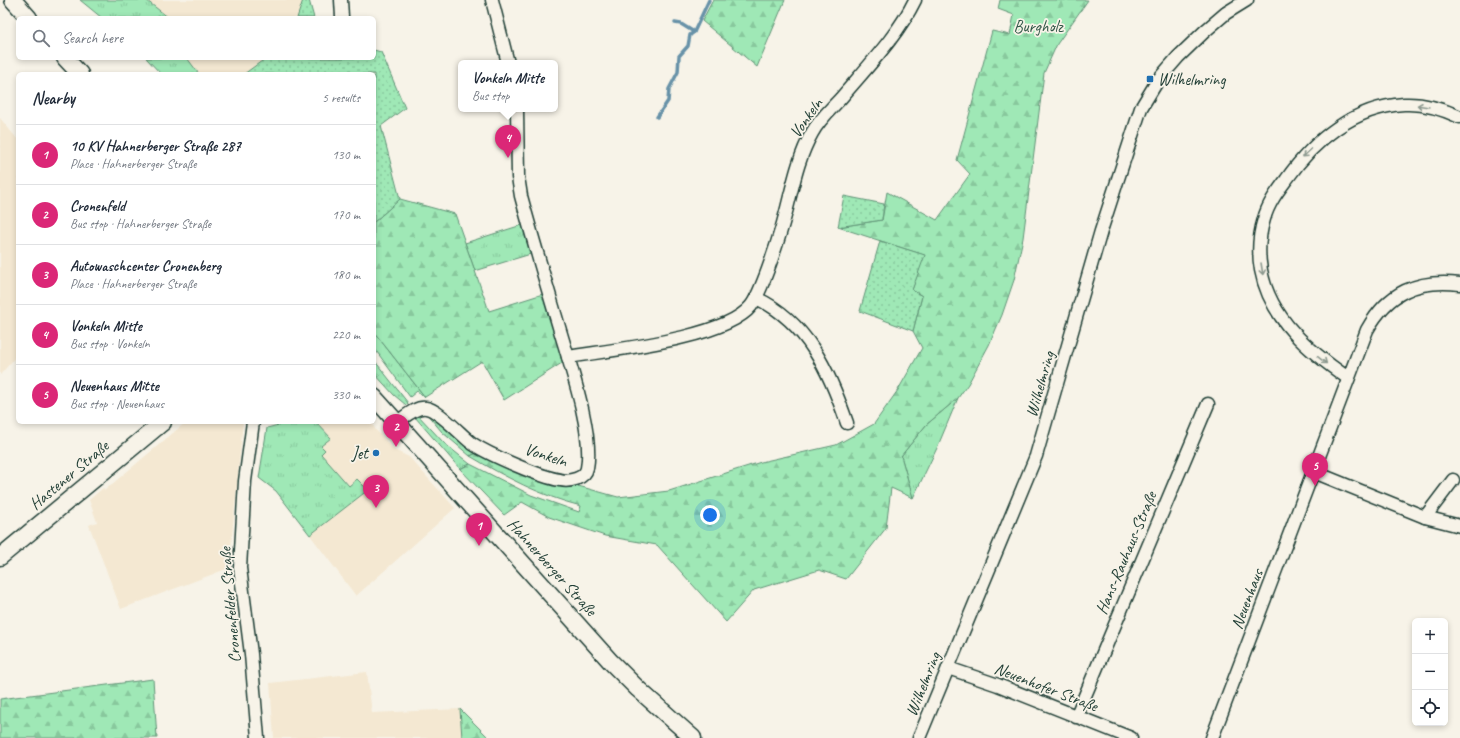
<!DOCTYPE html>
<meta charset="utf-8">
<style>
body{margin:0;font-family:Caveat,sans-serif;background:#f2f2f3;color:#1f2937}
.controls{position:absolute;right:12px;bottom:12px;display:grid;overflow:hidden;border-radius:6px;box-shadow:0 2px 6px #0003}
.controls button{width:36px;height:36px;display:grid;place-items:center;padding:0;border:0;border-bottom:1px solid #e0e1e3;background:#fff;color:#1f2937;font:20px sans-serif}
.you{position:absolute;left:710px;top:515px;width:14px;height:14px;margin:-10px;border:3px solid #fff;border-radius:50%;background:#1a73e8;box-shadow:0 0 0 6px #1a73e833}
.badge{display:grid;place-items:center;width:26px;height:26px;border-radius:50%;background:#db2777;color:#fff;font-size:13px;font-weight:700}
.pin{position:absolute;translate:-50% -33px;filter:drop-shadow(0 1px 2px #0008)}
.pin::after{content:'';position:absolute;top:21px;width:14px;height:12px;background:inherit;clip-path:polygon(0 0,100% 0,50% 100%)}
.popup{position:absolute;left:458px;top:60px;width:100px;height:52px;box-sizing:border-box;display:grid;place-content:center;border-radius:6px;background:#fff;filter:drop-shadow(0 1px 3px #0005);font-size:13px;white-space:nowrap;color:#747a83}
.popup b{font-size:15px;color:#1f2937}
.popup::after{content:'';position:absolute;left:50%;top:100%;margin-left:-8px;border:8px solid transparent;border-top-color:#fff}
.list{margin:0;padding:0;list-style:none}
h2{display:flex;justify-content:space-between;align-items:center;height:52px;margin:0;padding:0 16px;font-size:17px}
h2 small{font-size:13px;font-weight:400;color:#747a83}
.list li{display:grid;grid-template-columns:26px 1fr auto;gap:12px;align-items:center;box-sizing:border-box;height:60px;padding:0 16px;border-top:1px solid #e0e1e3}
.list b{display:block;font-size:15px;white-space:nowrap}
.list p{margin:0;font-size:13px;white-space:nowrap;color:#747a83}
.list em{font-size:13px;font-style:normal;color:#747a83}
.icon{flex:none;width:22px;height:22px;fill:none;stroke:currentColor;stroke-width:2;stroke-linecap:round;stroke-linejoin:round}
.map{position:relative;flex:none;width:1460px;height:738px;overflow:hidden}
.search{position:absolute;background:#fff;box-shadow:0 2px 6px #0003;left:16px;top:16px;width:360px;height:44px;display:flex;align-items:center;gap:10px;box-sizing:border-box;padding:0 14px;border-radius:6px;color:#747a83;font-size:15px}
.panel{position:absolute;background:#fff;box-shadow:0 2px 6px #0003;left:16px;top:72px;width:360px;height:352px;border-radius:6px}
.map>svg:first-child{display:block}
.built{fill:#f4e8d2}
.grass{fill:url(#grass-tufts);stroke:#5f9275}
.forest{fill:url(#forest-firs);stroke:#5f9275}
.garden{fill:url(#garden-dots);stroke:#5f9275}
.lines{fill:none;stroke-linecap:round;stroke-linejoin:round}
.stream{stroke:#6792a8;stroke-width:3.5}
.street-casing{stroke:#1f3d34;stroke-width:15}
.secondary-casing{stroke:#1f3d34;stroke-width:19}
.street{stroke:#f7f3e8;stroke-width:12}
.secondary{stroke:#f7f3e8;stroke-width:16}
.oneway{stroke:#8b988e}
.poi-dot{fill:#1f6fb2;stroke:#f7f3e8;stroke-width:1.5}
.labels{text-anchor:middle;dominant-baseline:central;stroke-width:3.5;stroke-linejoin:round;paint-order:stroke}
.park-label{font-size:17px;fill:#325748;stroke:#f7f3e8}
.poi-label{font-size:17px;fill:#1f3d34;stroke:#f7f3e8;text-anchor:start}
.street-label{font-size:17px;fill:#1f3d34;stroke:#f7f3e8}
</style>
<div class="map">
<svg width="1460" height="738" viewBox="0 0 1460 738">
<defs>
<pattern id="grass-tufts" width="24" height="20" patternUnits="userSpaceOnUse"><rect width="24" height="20" fill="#9fe8b6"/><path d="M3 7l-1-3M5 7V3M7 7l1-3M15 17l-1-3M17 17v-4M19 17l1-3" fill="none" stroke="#88c89d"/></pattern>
<pattern id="forest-firs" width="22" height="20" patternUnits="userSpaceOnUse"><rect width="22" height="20" fill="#9fe8b6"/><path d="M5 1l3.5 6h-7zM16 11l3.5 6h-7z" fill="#88c89d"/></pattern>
<pattern id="garden-dots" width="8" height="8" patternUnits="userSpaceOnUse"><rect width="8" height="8" fill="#9fe8b6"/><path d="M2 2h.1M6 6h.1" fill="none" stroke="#88c89d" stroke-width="1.8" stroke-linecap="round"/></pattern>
</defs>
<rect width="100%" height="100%" fill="#f7f3e8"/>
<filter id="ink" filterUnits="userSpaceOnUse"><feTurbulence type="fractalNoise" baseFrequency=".025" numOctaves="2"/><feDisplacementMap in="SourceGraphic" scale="8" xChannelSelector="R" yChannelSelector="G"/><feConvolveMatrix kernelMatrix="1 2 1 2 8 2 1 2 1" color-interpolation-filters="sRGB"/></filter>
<g filter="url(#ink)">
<!-- built -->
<g class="built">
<polygon points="146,0 303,0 297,18 169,18"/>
<polygon points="187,58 266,58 244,74 199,74"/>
<polygon points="0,118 18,140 18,354 0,375"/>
<polygon points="186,422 243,422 229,568 121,609 89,525 97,522 89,500 103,488 105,490"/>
<polygon points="316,422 372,422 375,429 394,450 409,457 455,508 356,596 310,535 368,490 349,486 321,454 321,446 331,438"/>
<polygon points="367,672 372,713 460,709 462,738 274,738 270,683"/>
</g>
<!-- grass -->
<g class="grass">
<polygon points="80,0 146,0 169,18 102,18"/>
<polygon points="146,58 187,58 199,74 161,74"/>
<polygon points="525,224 534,253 475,271 465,243"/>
<polygon points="374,332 425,397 417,391 410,397 374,348"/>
<polygon points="374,360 408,403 406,405 394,395 374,373"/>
<polygon points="958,398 937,448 913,498 901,456 926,425"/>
<polygon points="426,413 434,416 480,452 470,456 442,432"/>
<polygon points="418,415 444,443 470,464 460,469 415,417"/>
<polygon points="290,422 316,422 331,438 321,446 325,450 321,454 349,486 357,479 368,490 310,535 276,491 259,478 267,428"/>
</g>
<!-- forest -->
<g class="forest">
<polygon points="713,0 785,0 757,67 702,21"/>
<path d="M 1000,0 L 1088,0 L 1057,44 L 1044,73 L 1023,238 L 1014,280 L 1002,315 L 989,345 L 968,384 L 958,398 L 926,425 L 901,456 L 913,498 L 891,488 L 886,528 L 846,579 L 819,570 L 754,590 L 726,622 L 657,545 L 605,536 L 549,517 L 522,502 L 504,515 L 460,469 L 470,464 L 531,495 L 579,512 L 581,506 C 541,496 505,477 470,456 L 480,452 L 571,484 L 618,497 L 669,491 L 761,462 L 836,445 L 874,424 L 898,390 L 922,348 L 913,331 L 922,296 L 912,290 L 924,255 L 838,227 L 882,220 L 887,192 L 937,220 L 970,174 L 957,160 L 992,31 L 1010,35 L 1014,15 L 998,9 Z"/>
<polygon points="400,199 455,214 489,311 546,293 565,361 504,400 482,361 425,397 374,332 374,222"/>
<polygon points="153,679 157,738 0,738 0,699"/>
<polygon points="460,709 489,738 462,738"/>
</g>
<!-- garden -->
<g class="garden">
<polygon points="303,0 309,0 314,18 297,18"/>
<polygon points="374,50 381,52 405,108 381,126 400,199 374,222 374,74 244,74 266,58 374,58"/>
<polygon points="844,196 884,204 882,220 838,227"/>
<polygon points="880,241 925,255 912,290 922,296 913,331 860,311"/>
</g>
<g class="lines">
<!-- stream -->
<g class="stream">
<polyline points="675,23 681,24 694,32"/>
<polyline points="657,117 668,101 669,89 678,72 679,56 688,46 690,35 694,32 709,0"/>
</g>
<!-- street casing -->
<g class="street-casing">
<g id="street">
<polyline points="341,0 342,17"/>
<polyline points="492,0 508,63"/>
<path d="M 756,298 C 807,321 830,373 847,423"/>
<path d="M 568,357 C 609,350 725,339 751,306 C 761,293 776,247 781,230 C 791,198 795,163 812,133 C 819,120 831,109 841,98 C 867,67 897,37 915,0"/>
<path d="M 1348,378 C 1310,352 1270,319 1261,270 C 1258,253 1259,235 1264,219 C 1268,204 1277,192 1286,180 C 1314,140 1354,107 1404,104 C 1423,103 1443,109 1460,117"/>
<polyline points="253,422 245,481 240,568 251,654 258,738"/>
<path d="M 397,422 C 405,417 416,406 426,408 C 438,409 462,436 473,444 C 490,455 540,477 560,480 C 569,482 585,479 587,468 C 594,433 569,362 559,327 C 546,283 533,240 521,196 L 518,177 L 517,109"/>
<polyline points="1314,472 1425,517"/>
<polyline points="1453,480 1425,517 1460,526"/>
<polyline points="948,668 998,685 1131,738"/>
<polyline points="1076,717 1208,404"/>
<polyline points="919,738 1036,456 1101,231 1141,108 1158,80 1178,57 1205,31 1226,13 1247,0"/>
<path d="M 1212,738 L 1367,330 C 1388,292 1417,279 1460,284"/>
</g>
</g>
<!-- secondary casing -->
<g class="secondary-casing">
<g id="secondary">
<polyline points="13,0 29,18"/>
<polyline points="65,58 80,74"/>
<polyline points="374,397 611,662 638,689 693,738"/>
<polyline points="0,557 163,422"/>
</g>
</g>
<!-- street -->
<use href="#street" class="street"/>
<!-- secondary -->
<use href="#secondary" class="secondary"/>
</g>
<!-- one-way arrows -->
<defs><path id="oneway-shaft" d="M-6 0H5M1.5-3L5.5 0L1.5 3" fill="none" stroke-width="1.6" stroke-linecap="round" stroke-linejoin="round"/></defs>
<g class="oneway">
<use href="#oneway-shaft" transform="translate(1423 106) rotate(-171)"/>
<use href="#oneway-shaft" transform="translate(1307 153) rotate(137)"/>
<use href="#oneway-shaft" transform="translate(1262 269) rotate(81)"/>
<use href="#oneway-shaft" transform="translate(1322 360) rotate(38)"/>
</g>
</g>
<!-- markers -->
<g class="poi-dot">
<rect x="1146" y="75" width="8" height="8" rx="2"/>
<circle cx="376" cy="453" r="4"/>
</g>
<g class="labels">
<!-- park labels -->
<g class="park-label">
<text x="1038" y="26">Burgholz</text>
</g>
<!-- poi labels -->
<g class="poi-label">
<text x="1158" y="79">Wilhelmring</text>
<text x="368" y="453" text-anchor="end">Jet</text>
</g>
<!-- street labels -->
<g class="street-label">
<text transform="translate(806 118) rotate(-55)">Vonkeln</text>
<text transform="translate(1040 384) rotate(-74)">Wilhelmring</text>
<text transform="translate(546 455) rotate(18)">Vonkeln</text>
<text transform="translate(69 475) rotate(-40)">Hastener Straße</text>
<text transform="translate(1126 553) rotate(-67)">Hans-Rauhaus-Straße</text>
<text transform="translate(552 567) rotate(48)">Hahnerberger Straße</text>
<text transform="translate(1247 599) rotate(-69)">Neuenhaus</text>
<text transform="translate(230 605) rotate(-95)">Cronenfelder Straße</text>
<text transform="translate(923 684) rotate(-68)">Wilhelmring</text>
<text transform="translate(1046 687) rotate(21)">Neuenhofer Straße</text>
</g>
</g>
</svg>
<div class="controls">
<button>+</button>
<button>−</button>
<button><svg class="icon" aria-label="locate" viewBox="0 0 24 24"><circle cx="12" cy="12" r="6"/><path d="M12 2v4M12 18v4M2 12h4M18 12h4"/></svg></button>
</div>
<div class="you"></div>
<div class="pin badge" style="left:479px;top:546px">1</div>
<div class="pin badge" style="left:396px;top:447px">2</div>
<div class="pin badge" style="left:376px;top:508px">3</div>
<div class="pin badge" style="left:508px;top:158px">4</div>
<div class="popup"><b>Vonkeln Mitte</b>Bus stop</div>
<div class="pin badge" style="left:1315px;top:486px">5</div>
<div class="search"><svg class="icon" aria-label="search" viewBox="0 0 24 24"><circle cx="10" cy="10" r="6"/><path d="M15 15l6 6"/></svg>Search here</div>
<section class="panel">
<h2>Nearby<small>5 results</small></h2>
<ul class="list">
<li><span class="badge">1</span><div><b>10 KV Hahnerberger Straße 287</b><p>Place · Hahnerberger Straße</p></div><em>130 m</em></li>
<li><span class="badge">2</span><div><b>Cronenfeld</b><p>Bus stop · Hahnerberger Straße</p></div><em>170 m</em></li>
<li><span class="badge">3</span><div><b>Autowaschcenter Cronenberg</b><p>Place · Hahnerberger Straße</p></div><em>180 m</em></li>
<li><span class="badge">4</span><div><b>Vonkeln Mitte</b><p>Bus stop · Vonkeln</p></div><em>220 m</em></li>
<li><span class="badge">5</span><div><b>Neuenhaus Mitte</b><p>Bus stop · Neuenhaus</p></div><em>330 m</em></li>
</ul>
</section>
</div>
